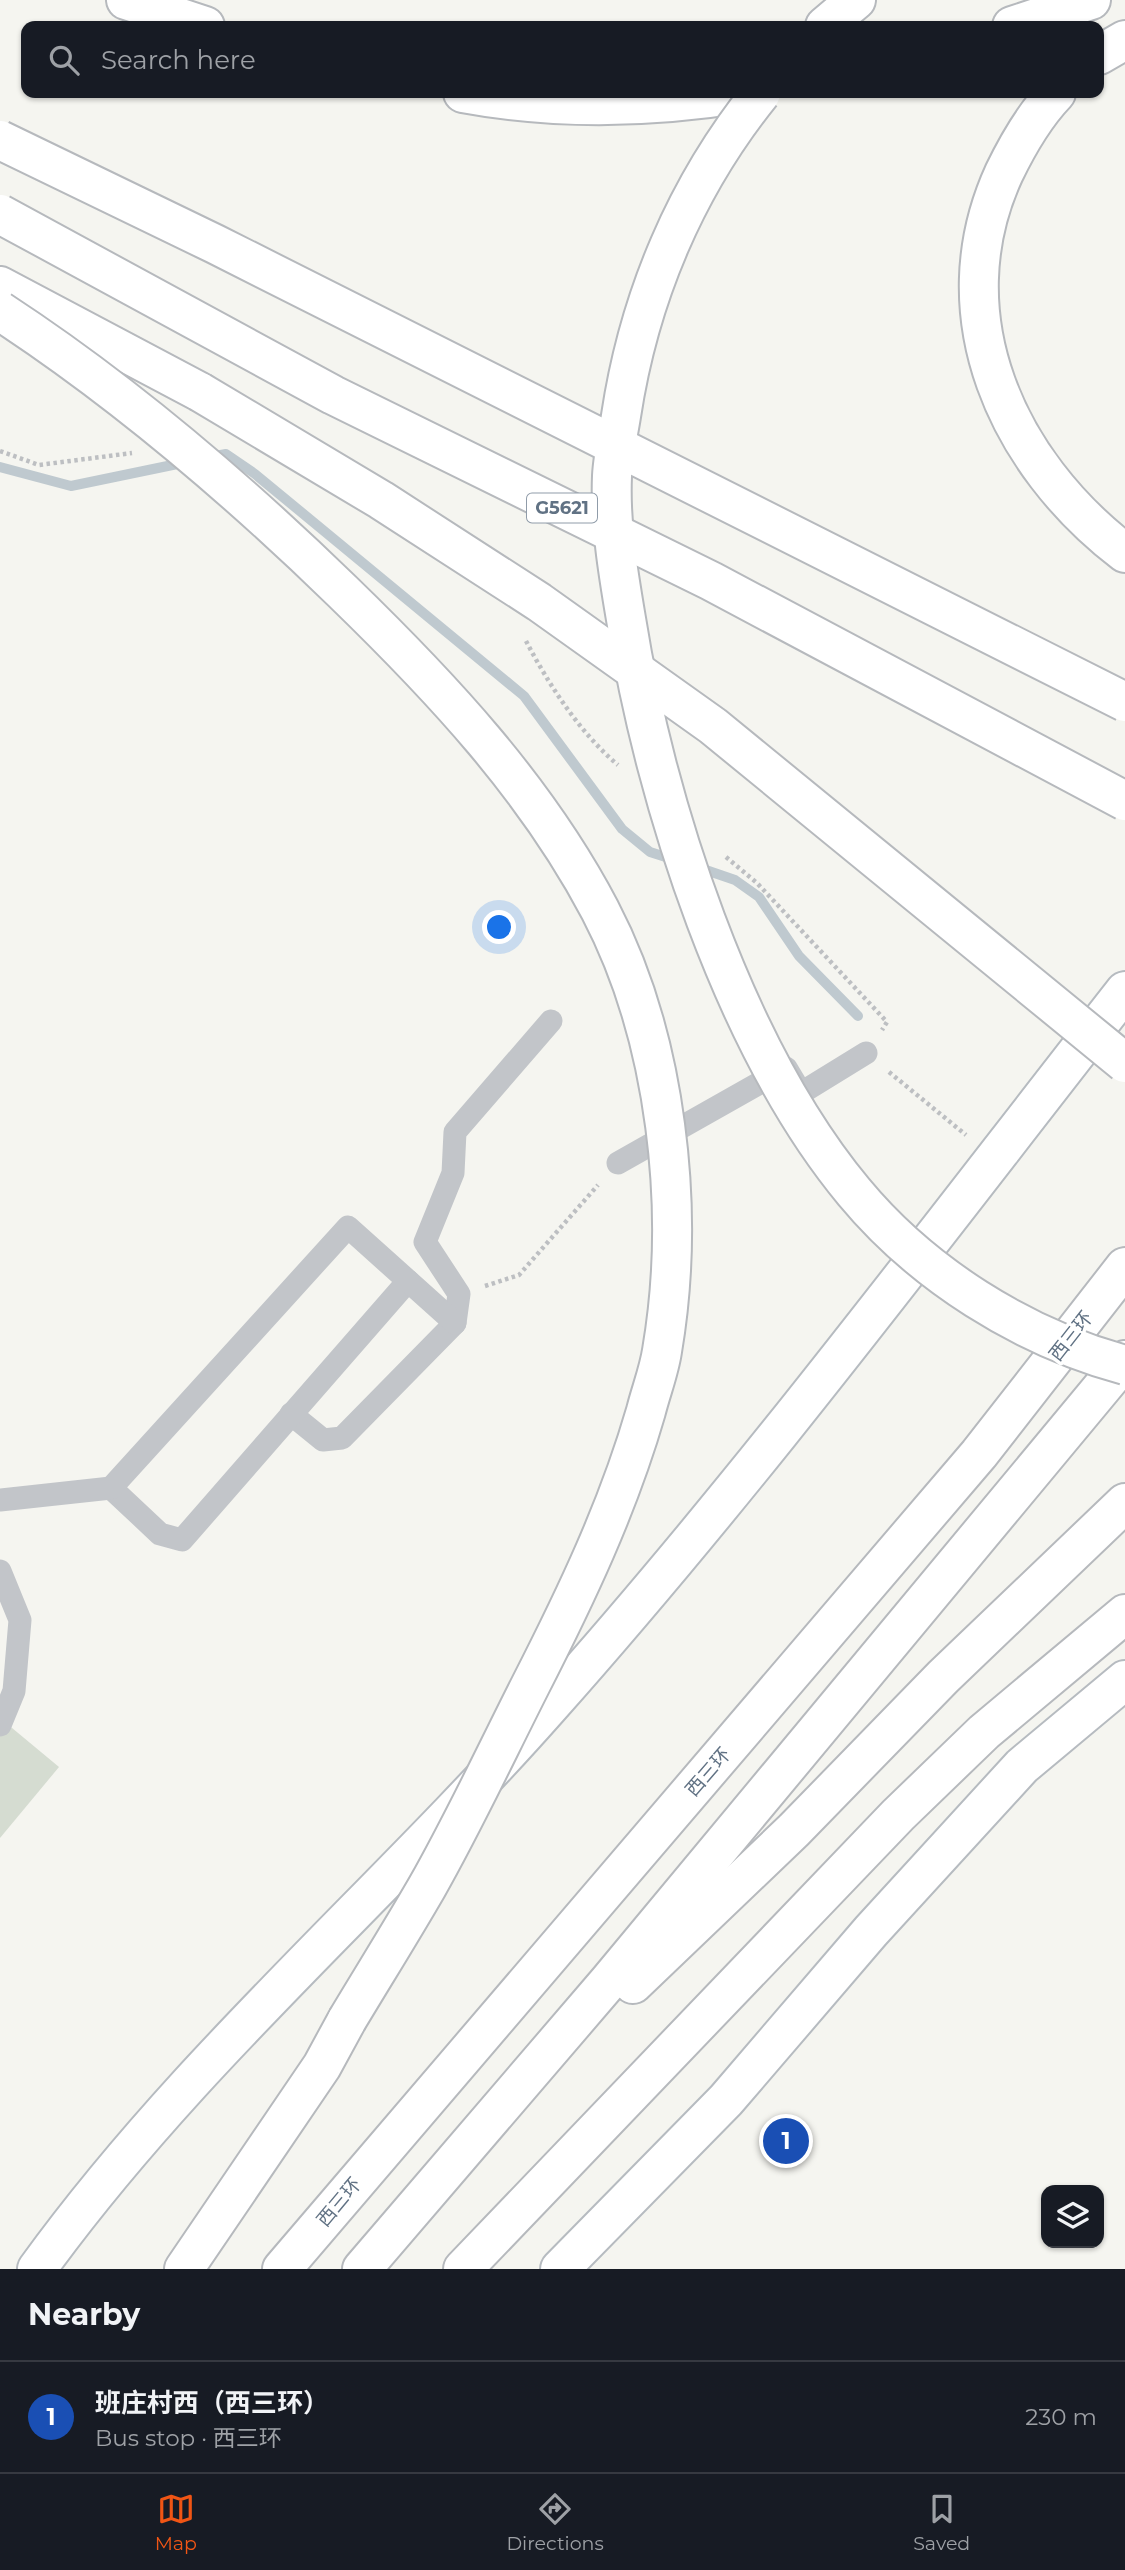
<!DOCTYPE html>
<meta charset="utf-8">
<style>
body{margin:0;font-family:Montserrat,"Noto Sans SC",sans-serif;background:#242831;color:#f1f3f6}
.controls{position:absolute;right:21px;bottom:21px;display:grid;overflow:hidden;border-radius:14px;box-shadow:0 2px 5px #0004}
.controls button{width:63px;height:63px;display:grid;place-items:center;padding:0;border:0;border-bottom:2px solid #363941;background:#171b24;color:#f1f3f6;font:35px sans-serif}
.you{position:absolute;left:500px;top:928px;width:24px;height:24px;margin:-18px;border:5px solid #fff;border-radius:50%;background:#1a73e8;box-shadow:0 0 0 10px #1a73e833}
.badge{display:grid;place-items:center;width:46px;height:46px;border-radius:50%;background:#f05515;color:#fff;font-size:23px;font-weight:700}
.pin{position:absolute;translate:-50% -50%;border:4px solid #fff;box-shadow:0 2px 7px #0006}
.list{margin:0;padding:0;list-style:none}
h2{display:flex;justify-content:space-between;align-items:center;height:91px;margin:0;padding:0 28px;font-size:30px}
h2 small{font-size:23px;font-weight:400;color:#9ea1a6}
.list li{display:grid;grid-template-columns:46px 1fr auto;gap:21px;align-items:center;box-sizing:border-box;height:112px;padding:0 28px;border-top:2px solid #363941}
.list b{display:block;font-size:26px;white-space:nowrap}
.list p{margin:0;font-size:23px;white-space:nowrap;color:#9ea1a6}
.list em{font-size:23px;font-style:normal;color:#9ea1a6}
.icon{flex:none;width:38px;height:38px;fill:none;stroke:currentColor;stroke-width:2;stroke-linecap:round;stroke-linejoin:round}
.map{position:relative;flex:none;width:1125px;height:2269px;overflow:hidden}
.search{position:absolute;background:#171b24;box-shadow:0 2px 5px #0004;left:21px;right:21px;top:21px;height:77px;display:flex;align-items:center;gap:18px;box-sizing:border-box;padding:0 24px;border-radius:14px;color:#9ea1a6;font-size:26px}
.sheet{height:203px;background:#171b24}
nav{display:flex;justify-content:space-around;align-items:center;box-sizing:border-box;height:98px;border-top:2px solid #363941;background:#171b24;font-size:19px;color:#9ea1a6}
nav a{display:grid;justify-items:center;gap:4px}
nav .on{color:#f05515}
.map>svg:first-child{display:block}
.green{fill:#d5dcd1}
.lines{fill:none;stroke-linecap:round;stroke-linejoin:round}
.stream{stroke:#bfc9cf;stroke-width:10}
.secondary-casing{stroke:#b6bbc0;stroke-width:42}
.highway-casing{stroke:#b6b9bd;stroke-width:42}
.path{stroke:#bdbfc2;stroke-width:4.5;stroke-dasharray:3.5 3.5;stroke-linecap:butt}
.lane{stroke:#c2c5c9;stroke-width:23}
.secondary{stroke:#fff;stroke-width:38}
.highway{stroke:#fff;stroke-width:38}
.highway-bridge-casing{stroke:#b6b9bd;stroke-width:42;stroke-linecap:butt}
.highway-bridge{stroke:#fff;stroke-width:38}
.labels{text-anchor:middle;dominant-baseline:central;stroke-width:7;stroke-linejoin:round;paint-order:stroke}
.shield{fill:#fff;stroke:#909ca9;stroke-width:2}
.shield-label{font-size:18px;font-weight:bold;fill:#617284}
.street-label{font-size:19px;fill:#617284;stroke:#fff}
</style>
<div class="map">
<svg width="1125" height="2269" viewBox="0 0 1125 2269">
<rect width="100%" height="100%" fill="#f5f5f0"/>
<!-- green -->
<polygon class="green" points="0,1718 59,1767 0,1838"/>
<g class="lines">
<!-- stream -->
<g class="stream">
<polyline points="210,457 226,454 255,474 524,696 622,829 650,852 675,860"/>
<polyline points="0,467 71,486 187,462"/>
<polyline points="697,867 735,880 759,897 799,956 858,1016"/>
</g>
<!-- secondary casing -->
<g class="secondary-casing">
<g id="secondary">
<path d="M 37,2269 C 186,2063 380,1898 548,1708 C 752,1479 936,1232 1125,991"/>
<polyline points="560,2269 726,2100 871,1931 1022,1766 1125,1680"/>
</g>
</g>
<!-- highway casing -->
<g class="highway-casing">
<g id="highway">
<polyline points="126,0 205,26"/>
<polyline points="825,26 856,0"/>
<polyline points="1012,26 1091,0"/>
<polyline points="1099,55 1125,40"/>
<path d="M 463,93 C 555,110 652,108 744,93"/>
<path d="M 1056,93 C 1034,116 1018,144 1004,173 C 939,315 1007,463 1125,553"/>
<polyline points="0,286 200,392"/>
<polyline points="633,1984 794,1830 943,1677 1125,1503"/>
<polyline points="184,2269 322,2066 347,2020"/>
<polyline points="282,2269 979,1454 1125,1267"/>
<polyline points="362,2269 609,1981 1125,1360"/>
<polyline points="463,2269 898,1815 984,1732 1125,1614"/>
</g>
</g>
<!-- path -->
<g class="path">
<polyline points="0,451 39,465 132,453"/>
<path d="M 526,641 C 549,685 580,733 618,765"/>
<polyline points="726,857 757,883 887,1022 882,1030"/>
<polyline points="889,1072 966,1135"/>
<polyline points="485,1286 519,1275 598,1185"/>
</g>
<!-- lane -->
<g class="lane">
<polyline points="618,1163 786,1068 801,1093 866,1053"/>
<polyline points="291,1414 323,1440 342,1438 455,1323 459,1294 425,1242 453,1173 455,1132 551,1021"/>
<polyline points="111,1488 160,1534 182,1540 408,1281"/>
<polyline points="0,1500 111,1488 348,1227 455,1323"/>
<polyline points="0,1571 20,1620 14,1691 0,1725"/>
</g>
<!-- secondary -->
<use href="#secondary" class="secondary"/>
<!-- highway -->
<use href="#highway" class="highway"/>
<!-- highway-bridge casing -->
<g class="highway-bridge-casing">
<g id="highway-bridge">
<path d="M 761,93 C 686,186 639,297 621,416 C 618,435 613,456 612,476 C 610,524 618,572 626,619 C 655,802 734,1048 854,1192 C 922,1274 1022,1337 1125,1365"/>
<polyline points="0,140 215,244 1125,702"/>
<polyline points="0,214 333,395 711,581 1125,801"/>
<path d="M 0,311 C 124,392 236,488 342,591 C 440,686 536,788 600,910 C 667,1038 686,1210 662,1351 C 659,1371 651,1391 646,1411 C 618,1508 576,1596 530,1686 C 496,1753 464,1822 427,1887 C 401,1932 374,1975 347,2020"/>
<polyline points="200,392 381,500 539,602 713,726 1125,1063"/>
</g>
</g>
<!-- highway-bridge -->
<use href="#highway-bridge" class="highway-bridge"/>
</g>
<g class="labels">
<!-- shield labels -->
<rect class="shield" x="527" y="493.5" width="70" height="29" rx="5"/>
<g class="shield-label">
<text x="562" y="508">G5621</text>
</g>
<!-- street labels -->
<g class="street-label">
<text transform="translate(1071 1336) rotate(-52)">西三环</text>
<text transform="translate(708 1772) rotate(-49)">西三环</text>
<text transform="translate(339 2202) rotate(-50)">西三环</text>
</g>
</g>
</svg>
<div class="controls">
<button><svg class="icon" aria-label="layers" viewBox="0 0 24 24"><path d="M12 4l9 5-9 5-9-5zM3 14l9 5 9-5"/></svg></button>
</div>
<div class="you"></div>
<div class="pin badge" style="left:786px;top:2141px;background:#1a4fb4">1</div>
<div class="search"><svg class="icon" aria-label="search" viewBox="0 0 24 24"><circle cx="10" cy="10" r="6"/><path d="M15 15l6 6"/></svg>Search here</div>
</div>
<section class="sheet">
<h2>Nearby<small></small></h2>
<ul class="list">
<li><span class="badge" style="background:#1a4fb4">1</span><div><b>班庄村西（西三环）</b><p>Bus stop · 西三环</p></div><em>230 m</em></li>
</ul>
</section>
<nav>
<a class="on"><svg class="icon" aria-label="map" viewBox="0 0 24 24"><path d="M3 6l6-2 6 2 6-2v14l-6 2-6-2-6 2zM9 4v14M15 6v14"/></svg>Map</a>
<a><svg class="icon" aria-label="directions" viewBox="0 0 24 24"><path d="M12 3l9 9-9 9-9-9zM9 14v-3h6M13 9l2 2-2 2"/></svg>Directions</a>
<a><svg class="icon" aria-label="saved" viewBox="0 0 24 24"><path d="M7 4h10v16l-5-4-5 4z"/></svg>Saved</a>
</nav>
